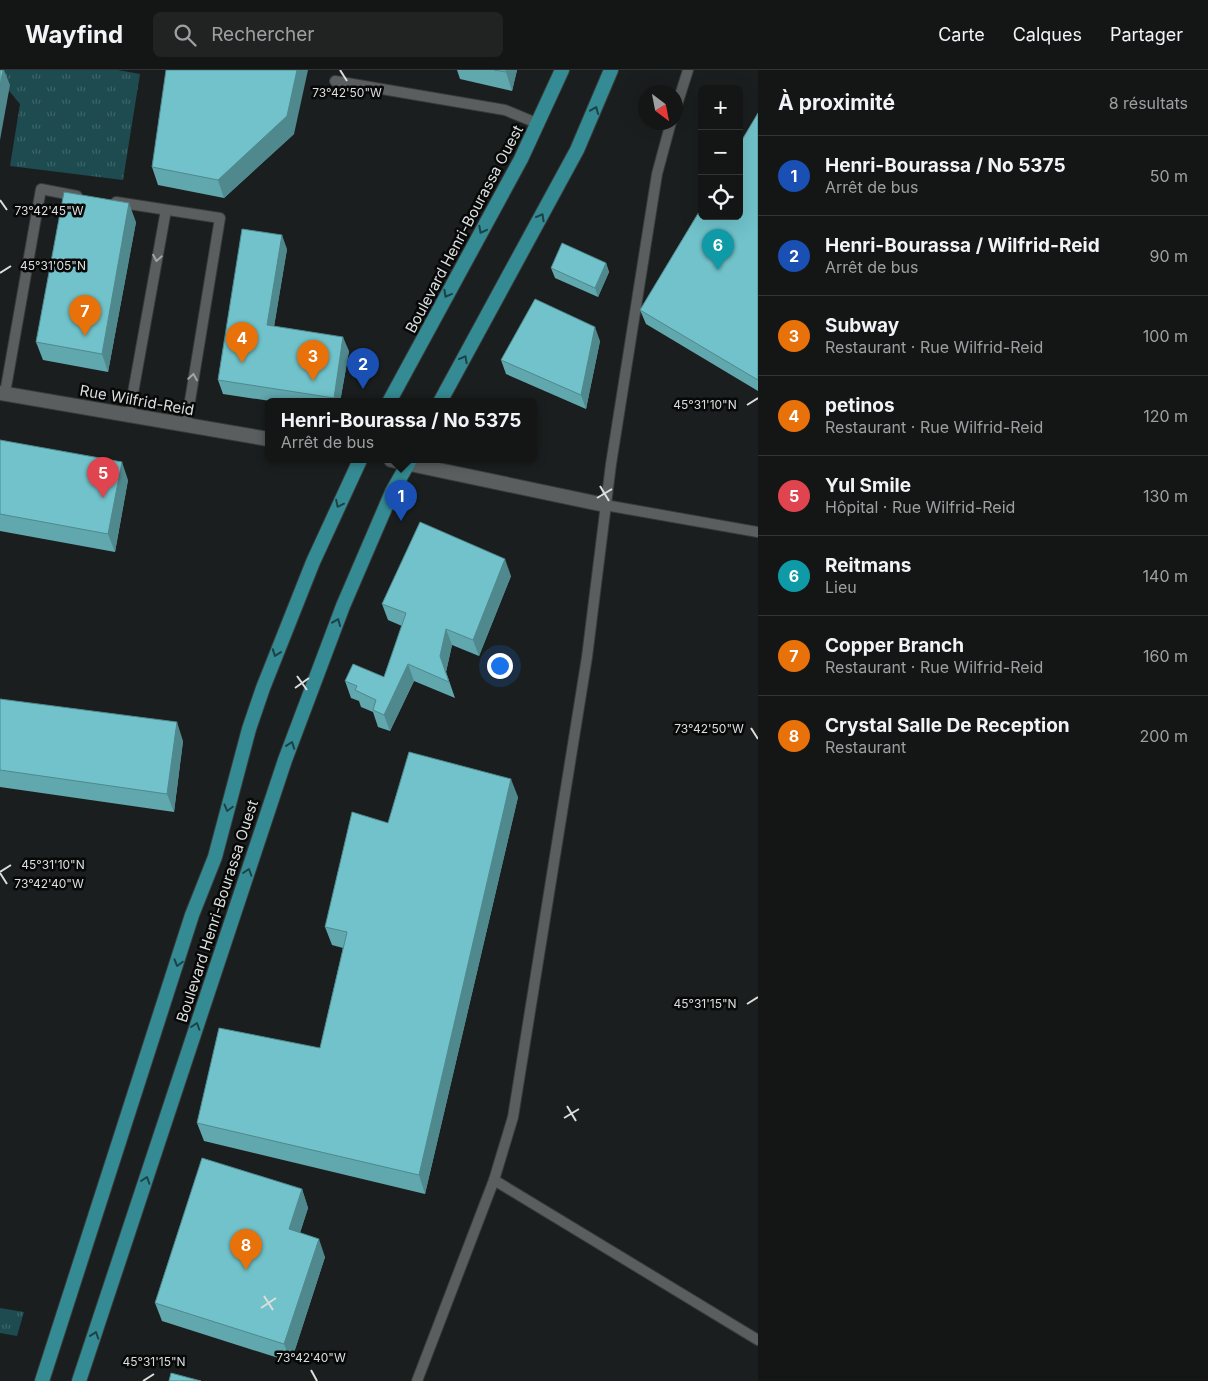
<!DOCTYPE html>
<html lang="fr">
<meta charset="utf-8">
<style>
body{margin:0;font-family:Inter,sans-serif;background:#212323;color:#f1f3f6}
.controls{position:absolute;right:15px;top:15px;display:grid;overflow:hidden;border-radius:8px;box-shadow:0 5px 20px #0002}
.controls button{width:45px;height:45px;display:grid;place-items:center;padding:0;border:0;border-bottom:1px solid #333535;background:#141616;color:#f1f3f6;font:25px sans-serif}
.compass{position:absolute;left:638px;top:15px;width:45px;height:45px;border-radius:50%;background:#141616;box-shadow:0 5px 20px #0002;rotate:148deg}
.you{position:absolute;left:499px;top:595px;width:18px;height:18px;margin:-12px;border:4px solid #fff;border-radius:50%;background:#1a73e8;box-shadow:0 0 0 8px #1a73e833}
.badge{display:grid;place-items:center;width:32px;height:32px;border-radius:50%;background:#0b8043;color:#fff;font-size:16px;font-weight:700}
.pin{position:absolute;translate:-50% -41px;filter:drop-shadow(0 1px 2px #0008)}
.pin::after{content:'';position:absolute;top:26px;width:18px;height:15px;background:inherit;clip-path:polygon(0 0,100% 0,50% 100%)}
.popup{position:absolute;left:265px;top:328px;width:272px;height:65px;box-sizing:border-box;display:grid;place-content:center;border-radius:8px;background:#141616;filter:drop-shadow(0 1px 4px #0005);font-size:16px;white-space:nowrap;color:#9d9fa1}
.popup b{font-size:19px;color:#f1f3f6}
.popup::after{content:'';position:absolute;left:50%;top:100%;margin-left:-10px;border:10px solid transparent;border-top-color:#141616}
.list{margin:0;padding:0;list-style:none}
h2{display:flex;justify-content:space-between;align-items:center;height:65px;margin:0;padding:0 20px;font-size:21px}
h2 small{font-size:16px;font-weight:400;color:#9d9fa1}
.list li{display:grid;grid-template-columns:32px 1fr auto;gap:15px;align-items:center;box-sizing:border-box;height:80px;padding:0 20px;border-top:1px solid #333535}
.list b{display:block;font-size:19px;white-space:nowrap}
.list p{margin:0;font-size:16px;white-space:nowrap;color:#9d9fa1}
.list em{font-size:16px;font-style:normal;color:#9d9fa1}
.icon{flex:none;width:28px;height:28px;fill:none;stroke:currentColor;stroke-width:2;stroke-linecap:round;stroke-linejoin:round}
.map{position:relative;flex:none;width:758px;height:1311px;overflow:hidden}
header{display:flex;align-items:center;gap:30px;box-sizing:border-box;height:70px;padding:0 25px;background:#141616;border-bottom:1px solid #333535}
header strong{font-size:24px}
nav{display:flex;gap:28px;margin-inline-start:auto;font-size:18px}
.search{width:350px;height:45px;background:#212323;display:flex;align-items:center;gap:12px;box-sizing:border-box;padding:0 18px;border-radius:8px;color:#9d9fa1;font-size:19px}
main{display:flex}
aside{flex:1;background:#141616}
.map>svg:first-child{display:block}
.grass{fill:url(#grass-tufts)}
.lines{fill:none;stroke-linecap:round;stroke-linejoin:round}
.service-casing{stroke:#393b3b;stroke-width:12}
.minor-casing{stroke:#393b3b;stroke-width:16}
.primary-casing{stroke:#393b3b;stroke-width:16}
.service{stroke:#5a5e5e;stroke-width:10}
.minor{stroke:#5a5e5e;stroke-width:14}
.primary{stroke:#348b93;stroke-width:14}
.wall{fill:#61a7ae}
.shaded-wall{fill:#4f888d}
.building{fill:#71c2ca;stroke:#4f888d}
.oneway{stroke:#1b4347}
.oneway2{stroke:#a2a4a4}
.ticks{fill:none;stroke:#dcdede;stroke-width:2}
.labels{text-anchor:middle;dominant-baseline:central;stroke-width:5;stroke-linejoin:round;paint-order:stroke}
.street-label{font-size:15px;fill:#dcdede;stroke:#070808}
.ticks-label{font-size:12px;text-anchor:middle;fill:#dcdede;stroke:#070808;stroke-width:5;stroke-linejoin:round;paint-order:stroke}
</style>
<header>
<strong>Wayfind</strong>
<div class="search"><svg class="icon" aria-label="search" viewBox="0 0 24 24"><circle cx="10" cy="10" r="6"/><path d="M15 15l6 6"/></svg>Rechercher</div>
<nav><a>Carte</a><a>Calques</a><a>Partager</a></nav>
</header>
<main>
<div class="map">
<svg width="758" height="1311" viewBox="0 0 758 1311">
<defs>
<pattern id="grass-tufts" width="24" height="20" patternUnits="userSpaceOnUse" patternTransform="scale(1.25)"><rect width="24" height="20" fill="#1d4b50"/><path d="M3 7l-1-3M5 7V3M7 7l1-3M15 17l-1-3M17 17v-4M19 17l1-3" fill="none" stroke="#3d6469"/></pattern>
</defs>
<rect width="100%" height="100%" fill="#1b1e1e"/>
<!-- grass -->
<g class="grass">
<polygon points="0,0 118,0 140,4 123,110 10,96 20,34 0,10"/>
<polygon points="0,1238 24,1242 17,1266 0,1263"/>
</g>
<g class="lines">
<!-- service casing -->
<g class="service-casing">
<g id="service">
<polyline points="335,11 505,40 539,54"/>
<polyline points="676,38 688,0"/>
<polyline points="116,132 220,148 186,355"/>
<polyline points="5,323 41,119 77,126"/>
<polyline points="129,345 166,140"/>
<polyline points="605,435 758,462"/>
<polyline points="494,1110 758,1270"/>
<polyline points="417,1311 494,1110 513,1047 587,587 611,394 657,104 671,52"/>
</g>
</g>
<!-- minor casing -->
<g class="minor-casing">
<g id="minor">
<polyline points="0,323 268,369"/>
<polyline points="391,390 605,435"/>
</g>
</g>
<!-- primary casing -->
<g class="primary-casing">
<g id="primary">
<polyline points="389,332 521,89 562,0"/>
<polyline points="440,332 577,80 611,0"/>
<polyline points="42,1311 192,845 215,787 249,659 263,618 313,492 360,390"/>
<polyline points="79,1311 285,690 343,536 392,422 410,390"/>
</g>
</g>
<!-- service -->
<use href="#service" class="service"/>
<!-- minor -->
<use href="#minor" class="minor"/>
<!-- primary -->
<use href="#primary" class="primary"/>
</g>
<!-- wall -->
<g class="wall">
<polygon points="457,0 517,0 512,21 460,9"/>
<polygon points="758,43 758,321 646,254 640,240"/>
<polygon points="294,64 224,128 158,115 152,97"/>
<polygon points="136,152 108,302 43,290 36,272"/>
<polygon points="287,179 274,256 349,281 340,332 277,332 223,324 218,310"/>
<polygon points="606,193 609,202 598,227 555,208 551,198"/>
<polygon points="600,271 586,339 506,304 501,290"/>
<polygon points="0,370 128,410 115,482 0,461"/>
<polygon points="511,506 479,586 452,575 446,602 455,628 414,611 390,661 378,657 373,642 361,637 359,631 351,628 345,611 384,607 402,556 388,550 382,534"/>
<polygon points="0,629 183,671 174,742 0,717"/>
<polygon points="518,727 425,1124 204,1071 197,1053 320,978 343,878 332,875 325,857 388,753"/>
<polygon points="302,1119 308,1138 300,1163 325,1187 291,1292 162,1251 155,1233"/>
</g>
<!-- shaded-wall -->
<g class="shaded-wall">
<polygon points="3,0 4,0 10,15 0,70 0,16"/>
<polygon points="297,0 308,0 294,64 224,128 218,110"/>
<polygon points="506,0 517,0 512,21 506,2"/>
<polygon points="129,133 136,152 108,302 102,284"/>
<polygon points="282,165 287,179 272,269 267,255"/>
<polygon points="606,193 609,202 598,227 595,218"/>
<polygon points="595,257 600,271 586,339 581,325"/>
<polygon points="343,267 349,281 340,332 335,332 334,328"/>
<polygon points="122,392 128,410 115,482 108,464"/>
<polygon points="505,489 511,506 479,586 473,570"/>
<polygon points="446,559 452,575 446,602 455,628 440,586"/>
<polygon points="408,594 414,611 390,661 384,645"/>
<polygon points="177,652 183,671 174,742 167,724"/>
<polygon points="511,709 518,727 425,1124 419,1105"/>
<polygon points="302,1119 308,1138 295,1177 289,1159"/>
<polygon points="319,1169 325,1187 291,1292 284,1274"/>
</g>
<!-- building -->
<g class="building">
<polygon points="0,0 3,0 0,16"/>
<polygon points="166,0 297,0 287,46 218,110 152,97"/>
<polygon points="494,0 506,0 506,2"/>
<polygon points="758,43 758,310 640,240 702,137 702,146 739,146 739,75"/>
<polygon points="64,122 129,133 102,284 36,272"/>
<polygon points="242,159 282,165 267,255 343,267 334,328 218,310"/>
<polygon points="562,173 606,193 595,218 551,198"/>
<polygon points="535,229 595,257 581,325 501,290"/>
<polygon points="0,370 122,392 108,464 0,444"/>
<polygon points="420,452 505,489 473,570 446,559 440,586 449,612 408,594 384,645 373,640 376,630 355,620 357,616 345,611 353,594 384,607 406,543 382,534"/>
<polygon points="0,629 177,652 167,724 0,700"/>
<polygon points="409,682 511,709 419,1105 197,1053 219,958 320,978 347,862 325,857 352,742 388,753"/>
<polygon points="202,1088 302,1119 289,1159 319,1169 284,1274 155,1233"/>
<polygon points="171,1303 201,1311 169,1311"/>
</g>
<!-- one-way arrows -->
<defs><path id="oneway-chevron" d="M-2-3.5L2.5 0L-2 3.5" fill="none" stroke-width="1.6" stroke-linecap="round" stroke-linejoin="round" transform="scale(1.25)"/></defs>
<g class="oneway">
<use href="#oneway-chevron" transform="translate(595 40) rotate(-68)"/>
<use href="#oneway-chevron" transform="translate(541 147) rotate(-61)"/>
<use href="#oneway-chevron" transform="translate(482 160) rotate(118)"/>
<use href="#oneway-chevron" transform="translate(447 224) rotate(119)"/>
<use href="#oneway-chevron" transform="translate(464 289) rotate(-62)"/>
<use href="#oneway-chevron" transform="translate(339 434) rotate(116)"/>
<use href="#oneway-chevron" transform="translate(337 552) rotate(-68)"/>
<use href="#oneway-chevron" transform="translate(276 583) rotate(110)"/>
<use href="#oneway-chevron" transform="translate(291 675) rotate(-70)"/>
<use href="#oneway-chevron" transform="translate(228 738) rotate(105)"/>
<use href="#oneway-chevron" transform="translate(248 802) rotate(-72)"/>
<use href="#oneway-chevron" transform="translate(178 893) rotate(106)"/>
<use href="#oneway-chevron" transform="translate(196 956) rotate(-72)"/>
<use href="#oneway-chevron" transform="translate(146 1110) rotate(-72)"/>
<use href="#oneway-chevron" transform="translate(95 1265) rotate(-71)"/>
</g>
<g class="oneway2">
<use href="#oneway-chevron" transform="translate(157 188) rotate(100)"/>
<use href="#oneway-chevron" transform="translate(193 307) rotate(-81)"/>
</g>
<!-- ticks -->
<path class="ticks" d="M 340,0 L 347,11M 0,130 L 7,140M 0,203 L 11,196M 747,335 L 758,328M 600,416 L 609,431M 597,428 L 612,419M 297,606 L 307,620M 295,618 L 309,608M 751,658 L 758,669M 0,802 L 11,795M 0,803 L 7,814M 747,934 L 758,927M 567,1036 L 576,1051M 564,1048 L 579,1039M 264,1226 L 273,1240M 261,1238 L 276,1228M 311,1300 L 317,1311M 143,1311 L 154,1304"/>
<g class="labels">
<!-- street labels -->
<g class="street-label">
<text transform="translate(464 159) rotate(-62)">Boulevard Henri-Bourassa Ouest</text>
<text transform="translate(137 330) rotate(10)">Rue Wilfrid-Reid</text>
<text transform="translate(217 841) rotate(-72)">Boulevard Henri-Bourassa Ouest</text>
</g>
</g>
<g class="ticks-label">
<text x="347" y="27">73°42'50"W</text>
<text x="49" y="145">73°42'45"W</text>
<text x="53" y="200">45°31'05"N</text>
<text x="705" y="339">45°31'10"N</text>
<text x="709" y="663">73°42'50"W</text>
<text x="53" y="799">45°31'10"N</text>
<text x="49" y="818">73°42'40"W</text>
<text x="705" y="938">45°31'15"N</text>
<text x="311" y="1292">73°42'40"W</text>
<text x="154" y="1296">45°31'15"N</text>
</g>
</svg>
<div class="controls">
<button>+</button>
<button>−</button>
<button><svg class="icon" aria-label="locate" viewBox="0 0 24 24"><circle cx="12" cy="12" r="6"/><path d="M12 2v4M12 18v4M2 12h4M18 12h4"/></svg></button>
</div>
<svg class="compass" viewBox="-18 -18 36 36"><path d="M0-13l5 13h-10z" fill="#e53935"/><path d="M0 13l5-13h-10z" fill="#9d9fa1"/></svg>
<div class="you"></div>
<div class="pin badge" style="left:401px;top:451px;background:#1a4fb4">1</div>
<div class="popup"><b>Henri-Bourassa / No 5375</b>Arrêt de bus</div>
<div class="pin badge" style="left:363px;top:319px;background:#1a4fb4">2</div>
<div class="pin badge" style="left:313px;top:311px;background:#e8710a">3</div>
<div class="pin badge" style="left:242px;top:293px;background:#e8710a">4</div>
<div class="pin badge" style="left:103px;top:428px;background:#e0444e">5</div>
<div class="pin badge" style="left:718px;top:200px;background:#0f9aa8">6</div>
<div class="pin badge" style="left:85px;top:266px;background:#e8710a">7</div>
<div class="pin badge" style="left:246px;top:1200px;background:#e8710a">8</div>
</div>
<aside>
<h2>À proximité<small>8 résultats</small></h2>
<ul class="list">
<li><span class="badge" style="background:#1a4fb4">1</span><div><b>Henri-Bourassa / No 5375</b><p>Arrêt de bus</p></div><em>50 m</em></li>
<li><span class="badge" style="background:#1a4fb4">2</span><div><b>Henri-Bourassa / Wilfrid-Reid</b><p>Arrêt de bus</p></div><em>90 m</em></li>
<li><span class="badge" style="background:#e8710a">3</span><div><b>Subway</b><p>Restaurant · Rue Wilfrid-Reid</p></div><em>100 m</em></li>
<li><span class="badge" style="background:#e8710a">4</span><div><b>petinos</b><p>Restaurant · Rue Wilfrid-Reid</p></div><em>120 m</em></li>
<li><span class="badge" style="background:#e0444e">5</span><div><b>Yul Smile</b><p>Hôpital · Rue Wilfrid-Reid</p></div><em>130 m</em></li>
<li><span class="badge" style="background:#0f9aa8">6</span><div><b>Reitmans</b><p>Lieu</p></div><em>140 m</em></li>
<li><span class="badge" style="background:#e8710a">7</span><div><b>Copper Branch</b><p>Restaurant · Rue Wilfrid-Reid</p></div><em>160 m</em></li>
<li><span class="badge" style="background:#e8710a">8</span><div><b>Crystal Salle De Reception</b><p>Restaurant</p></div><em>200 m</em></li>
</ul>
</aside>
</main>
